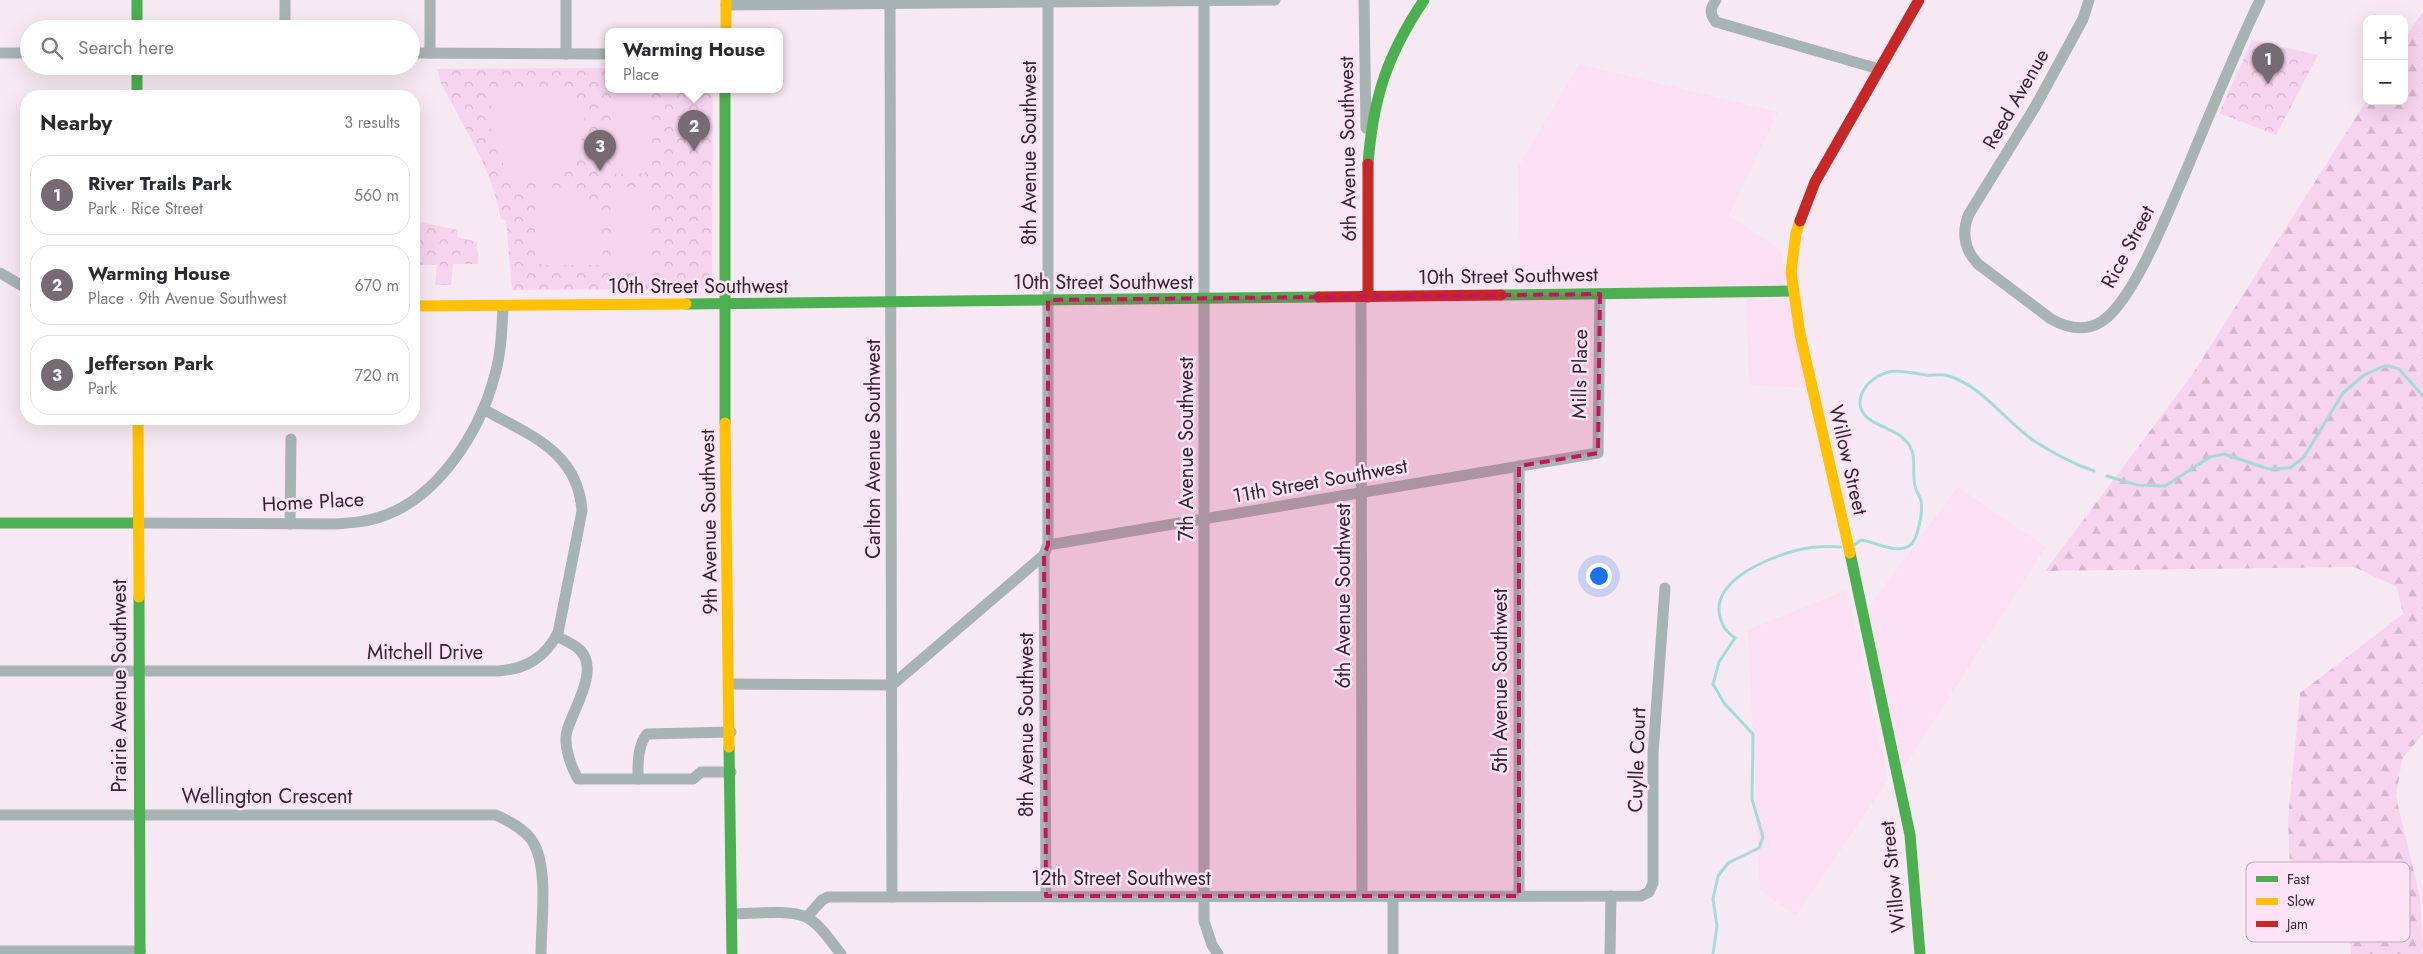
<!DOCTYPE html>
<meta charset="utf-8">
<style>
body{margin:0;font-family:Jost,sans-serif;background:#f7f7f7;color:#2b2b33}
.controls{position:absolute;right:15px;top:15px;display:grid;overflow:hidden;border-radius:10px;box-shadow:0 5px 20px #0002}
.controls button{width:45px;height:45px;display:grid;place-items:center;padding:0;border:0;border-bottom:1px solid #e1e1e2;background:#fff;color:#2b2b33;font:25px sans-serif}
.you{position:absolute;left:1598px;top:575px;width:18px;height:18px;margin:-12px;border:4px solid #fff;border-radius:50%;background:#1a73e8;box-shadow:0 0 0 8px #1a73e833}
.badge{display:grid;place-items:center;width:32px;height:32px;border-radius:50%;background:#766a73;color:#fff;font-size:16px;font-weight:700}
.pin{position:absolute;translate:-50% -41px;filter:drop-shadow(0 1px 2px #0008)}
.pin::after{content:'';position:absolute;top:26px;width:18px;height:15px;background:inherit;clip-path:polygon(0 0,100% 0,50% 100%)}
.popup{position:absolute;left:605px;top:28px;width:178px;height:65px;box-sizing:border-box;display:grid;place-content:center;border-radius:10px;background:#fff;filter:drop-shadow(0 1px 4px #0005);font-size:16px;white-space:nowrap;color:#7c7c81}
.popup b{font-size:19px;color:#2b2b33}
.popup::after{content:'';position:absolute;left:50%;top:100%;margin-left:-10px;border:10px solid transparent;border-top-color:#fff}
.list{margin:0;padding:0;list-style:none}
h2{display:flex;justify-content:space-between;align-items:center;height:65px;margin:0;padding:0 20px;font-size:21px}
h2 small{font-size:16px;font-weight:400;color:#7c7c81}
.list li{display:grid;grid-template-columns:32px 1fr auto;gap:15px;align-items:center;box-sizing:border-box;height:80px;margin:0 10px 10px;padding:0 10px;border:1px solid #e1e1e2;border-radius:20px}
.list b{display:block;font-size:19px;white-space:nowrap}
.list p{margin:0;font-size:16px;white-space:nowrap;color:#7c7c81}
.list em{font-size:16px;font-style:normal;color:#7c7c81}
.icon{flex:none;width:28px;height:28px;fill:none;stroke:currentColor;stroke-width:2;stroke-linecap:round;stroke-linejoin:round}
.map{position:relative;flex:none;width:2423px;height:954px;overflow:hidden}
.search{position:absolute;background:#fff;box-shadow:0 5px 20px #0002;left:20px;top:20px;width:400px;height:55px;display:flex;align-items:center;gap:12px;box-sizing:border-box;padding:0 18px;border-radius:28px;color:#7c7c81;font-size:19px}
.panel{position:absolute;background:#fff;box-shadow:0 5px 20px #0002;left:20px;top:90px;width:400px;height:335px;border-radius:20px}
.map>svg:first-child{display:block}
.built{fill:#fbdff3}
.forest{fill:url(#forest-firs)}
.park{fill:url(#park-crowns)}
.garden{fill:#f6d4ed}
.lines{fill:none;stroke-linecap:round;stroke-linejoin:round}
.stream{stroke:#a4dcd4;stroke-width:3}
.street{stroke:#a8b3b3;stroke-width:11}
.fast{stroke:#4caf50;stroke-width:11}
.slow{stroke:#ffc107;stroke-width:11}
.jam{stroke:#c62828;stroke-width:11}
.marked{fill:#c2185b;fill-opacity:0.2;stroke:#c2185b;stroke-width:4;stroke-dasharray:10 6;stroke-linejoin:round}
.labels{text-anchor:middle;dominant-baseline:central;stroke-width:5;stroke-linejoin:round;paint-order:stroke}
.street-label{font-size:20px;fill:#31252e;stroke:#fde3f5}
.key{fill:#fde3f5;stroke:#c0aab9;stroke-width:1}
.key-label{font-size:14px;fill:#31252e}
</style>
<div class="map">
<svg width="2423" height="954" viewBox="0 0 2423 954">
<defs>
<pattern id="forest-firs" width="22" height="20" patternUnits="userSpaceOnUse" patternTransform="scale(1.25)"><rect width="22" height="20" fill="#f6d4ed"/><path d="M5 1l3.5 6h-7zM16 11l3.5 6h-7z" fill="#d3b6cc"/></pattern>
<pattern id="park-crowns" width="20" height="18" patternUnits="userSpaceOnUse" patternTransform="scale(1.25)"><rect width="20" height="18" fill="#f6d4ed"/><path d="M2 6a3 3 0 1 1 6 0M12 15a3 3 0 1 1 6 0" fill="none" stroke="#d3b6cc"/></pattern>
</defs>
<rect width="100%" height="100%" fill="#f7e9f3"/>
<!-- built -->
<g class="built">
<polygon points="1579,64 1778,112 1729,215 1781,250 1806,388 1749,385 1746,299 1521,301 1518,167"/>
<polygon points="1958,487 2046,547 1903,769 1868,608"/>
<polygon points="1847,590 1888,780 1796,916 1760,890 1748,630"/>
</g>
<!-- forest -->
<polygon class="forest" points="2423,11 2423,734 2402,759 2396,797 2420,897 2423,954 2351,954 2350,938 2326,909 2291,892 2288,819 2300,693 2403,614 2397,587 2354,567 2045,571 2192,375 2367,100 2404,101 2404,40"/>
<!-- park -->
<g class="park">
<polygon points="2252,40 2318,55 2276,135 2219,113"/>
<path d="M 609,68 L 609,90 L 713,90 L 712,289 L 512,290 L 506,220 L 501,219 C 492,169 464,128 441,83 L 437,69 Z"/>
<polygon points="422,222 458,230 457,237 477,242 478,264 453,264 451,285 435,285 437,265 414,265 414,229"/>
</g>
<!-- garden -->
<g class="garden">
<polygon points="496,87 555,88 586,107 579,152 546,178 511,178 491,141 491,93"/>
<polygon points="611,90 650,90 650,167 645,173 616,174 612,169"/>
<polygon points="535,187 566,188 594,204 602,233 603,265 542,265 535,259"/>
<polygon points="617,187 645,187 650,192 650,266 645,270 617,270 613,266 612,193"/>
</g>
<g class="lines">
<!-- stream -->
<g class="stream">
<polyline points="2107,476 2137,485 2165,486 2210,457 2224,454 2269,469 2290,468 2304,457 2343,393 2364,375 2382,367 2389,366 2399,369 2423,396"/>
<path d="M 1854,545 L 1861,540 C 1876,542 1895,554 1909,546 C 1918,541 1923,511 1921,501 C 1920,496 1916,491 1915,486 C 1911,469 1919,454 1905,440 C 1893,427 1870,426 1862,411 C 1857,402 1862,390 1869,383 C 1888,365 1904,372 1926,375 C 1932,376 1938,374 1945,375 C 1982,384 2005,422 2036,442 C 2053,453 2074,464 2094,471"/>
<path d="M 1713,954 L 1717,926 L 1713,899 L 1718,876 L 1728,863 L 1759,848 L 1763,837 L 1752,799 L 1753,734 L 1724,703 L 1713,684 L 1719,662 L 1735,638 C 1731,635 1726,631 1724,627 C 1701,585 1763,560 1794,551 C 1809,547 1826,546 1841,547"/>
</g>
<!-- street -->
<g class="street">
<polyline points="285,0 285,29"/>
<polyline points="430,0 430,53"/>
<polyline points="566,0 566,54"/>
<polyline points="890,0 892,897"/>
<polyline points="1204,0 1204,921 1212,945 1218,954"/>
<polyline points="1364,0 1366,128"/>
<path d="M 1716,0 C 1710,9 1709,13 1716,22 L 1879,69"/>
<path d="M 2089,0 L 2083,19 L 2035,107 L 1969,214 C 1961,233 1964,249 1978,264 L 2051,319 C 2067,328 2084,332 2101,322 C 2133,302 2167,214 2183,178 C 2208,119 2232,58 2260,0"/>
<polyline points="726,5 1275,0"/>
<polyline points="0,53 29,53"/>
<polyline points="411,53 609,54"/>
<polyline points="0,273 26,288"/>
<polyline points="1361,297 1362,896"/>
<polyline points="1519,466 1519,896"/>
<path d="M 138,523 L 334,524 C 350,523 367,522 383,516 C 438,497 479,433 494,378 C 501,355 502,331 503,306"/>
<polyline points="290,524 291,439"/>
<polyline points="1048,545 1598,453 1600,294"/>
<path d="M 556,636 C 564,640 574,644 580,650 C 600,670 573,709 567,731 C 563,744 571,767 578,779 L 693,779 L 701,772 L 731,772"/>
<path d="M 0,671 L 498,671 C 527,669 545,657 558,633 L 582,511 C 578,451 529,435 483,409"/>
<polyline points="730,684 892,685 1044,555"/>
<path d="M 638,779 C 638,765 637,746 647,734 L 731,732"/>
<path d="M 0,815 L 496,815 C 509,821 525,829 533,842 C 549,869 541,923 541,954"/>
<polyline points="1046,896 1044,555 1048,545 1048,0"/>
<polyline points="1393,896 1393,954"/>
<path d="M 732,914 C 752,914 789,909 806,917 C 820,924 831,942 841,954"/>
<polyline points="807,917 822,900 828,897 1641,896 1649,892 1653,883 1653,754 1665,588"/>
<polyline points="0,951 140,951"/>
<polyline points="1610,954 1611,896"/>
</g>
<!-- fast -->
<g class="fast">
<polyline points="137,0 137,29"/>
<polyline points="137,66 137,96"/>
<polyline points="725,90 725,423"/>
<path d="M 1368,164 C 1373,98 1387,55 1424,0"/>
<polyline points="1501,295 1792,291"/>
<polyline points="686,304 1319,297"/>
<polyline points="0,523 138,523"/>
<polyline points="1850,553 1910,835 1920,954"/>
<polyline points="139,597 140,954"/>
<polyline points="729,747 732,954"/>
</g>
<!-- slow -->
<g class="slow">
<polyline points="726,0 726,32"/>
<polyline points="1800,221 1796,233 1791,272 1800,334 1850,553"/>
<polyline points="414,306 686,304"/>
<polyline points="138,419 139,597"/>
<polyline points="725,423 729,747"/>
</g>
<!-- jam -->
<g class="jam">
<polyline points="1800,221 1815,182 1919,0"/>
<polyline points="1319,297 1501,295"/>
<polyline points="1368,297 1368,164"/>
</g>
</g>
<!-- marked area -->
<path class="marked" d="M 1600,294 L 1598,453 L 1519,466 L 1519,896 L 1046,896 L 1044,555 L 1048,545 L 1048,300 Z"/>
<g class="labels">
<!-- street labels -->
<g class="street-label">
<text transform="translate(2016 99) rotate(-60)">Reed Avenue</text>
<text transform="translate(1348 149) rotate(-91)">6th Avenue Southwest</text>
<text transform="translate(1029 153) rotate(-90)">8th Avenue Southwest</text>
<text transform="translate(2128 247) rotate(-62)">Rice Street</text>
<text transform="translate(1508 276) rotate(-1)">10th Street Southwest</text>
<text x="1103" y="282">10th Street Southwest</text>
<text x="698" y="286">10th Street Southwest</text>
<text transform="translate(1580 374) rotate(-89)">Mills Place</text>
<text transform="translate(873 449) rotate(-90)">Carlton Avenue Southwest</text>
<text transform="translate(1186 449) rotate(-90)">7th Avenue Southwest</text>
<text transform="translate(1848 460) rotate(77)">Willow Street</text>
<text transform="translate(1320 481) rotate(-10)">11th Street Southwest</text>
<text transform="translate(313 502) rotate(-3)">Home Place</text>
<text transform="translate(709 522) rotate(-91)">9th Avenue Southwest</text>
<text transform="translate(1343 596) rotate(-90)">6th Avenue Southwest</text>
<text x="425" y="652">Mitchell Drive</text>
<text transform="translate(1500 681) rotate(-90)">5th Avenue Southwest</text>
<text transform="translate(119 686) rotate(-90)">Prairie Avenue Southwest</text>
<text transform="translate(1026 725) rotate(-90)">8th Avenue Southwest</text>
<text transform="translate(1637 760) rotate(-88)">Cuylle Court</text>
<text x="267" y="796">Wellington Crescent</text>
<text transform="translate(1893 877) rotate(-96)">Willow Street</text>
<text x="1121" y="878">12th Street Southwest</text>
</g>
</g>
<!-- legend -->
<rect x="2246" y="862" width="164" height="80" rx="8" class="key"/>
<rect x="2256" y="876" width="22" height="6" fill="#4caf50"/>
<rect x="2256" y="898" width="22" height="7" fill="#ffc107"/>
<rect x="2256" y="921" width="22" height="6" fill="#c62828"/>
<g class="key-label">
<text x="2287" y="884">Fast</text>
<text x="2287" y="906">Slow</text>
<text x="2287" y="929">Jam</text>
</g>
</svg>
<div class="controls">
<button>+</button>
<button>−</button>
</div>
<div class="you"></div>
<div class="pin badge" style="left:2268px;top:84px">1</div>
<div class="pin badge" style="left:694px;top:151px">2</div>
<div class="popup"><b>Warming House</b>Place</div>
<div class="pin badge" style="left:600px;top:171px">3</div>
<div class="search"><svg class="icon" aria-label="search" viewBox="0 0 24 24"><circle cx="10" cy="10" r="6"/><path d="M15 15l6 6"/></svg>Search here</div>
<section class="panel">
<h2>Nearby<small>3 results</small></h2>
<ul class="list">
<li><span class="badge">1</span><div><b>River Trails Park</b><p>Park · Rice Street</p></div><em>560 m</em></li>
<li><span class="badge">2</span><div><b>Warming House</b><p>Place · 9th Avenue Southwest</p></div><em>670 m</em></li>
<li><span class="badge">3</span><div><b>Jefferson Park</b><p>Park</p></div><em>720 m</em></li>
</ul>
</section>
</div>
